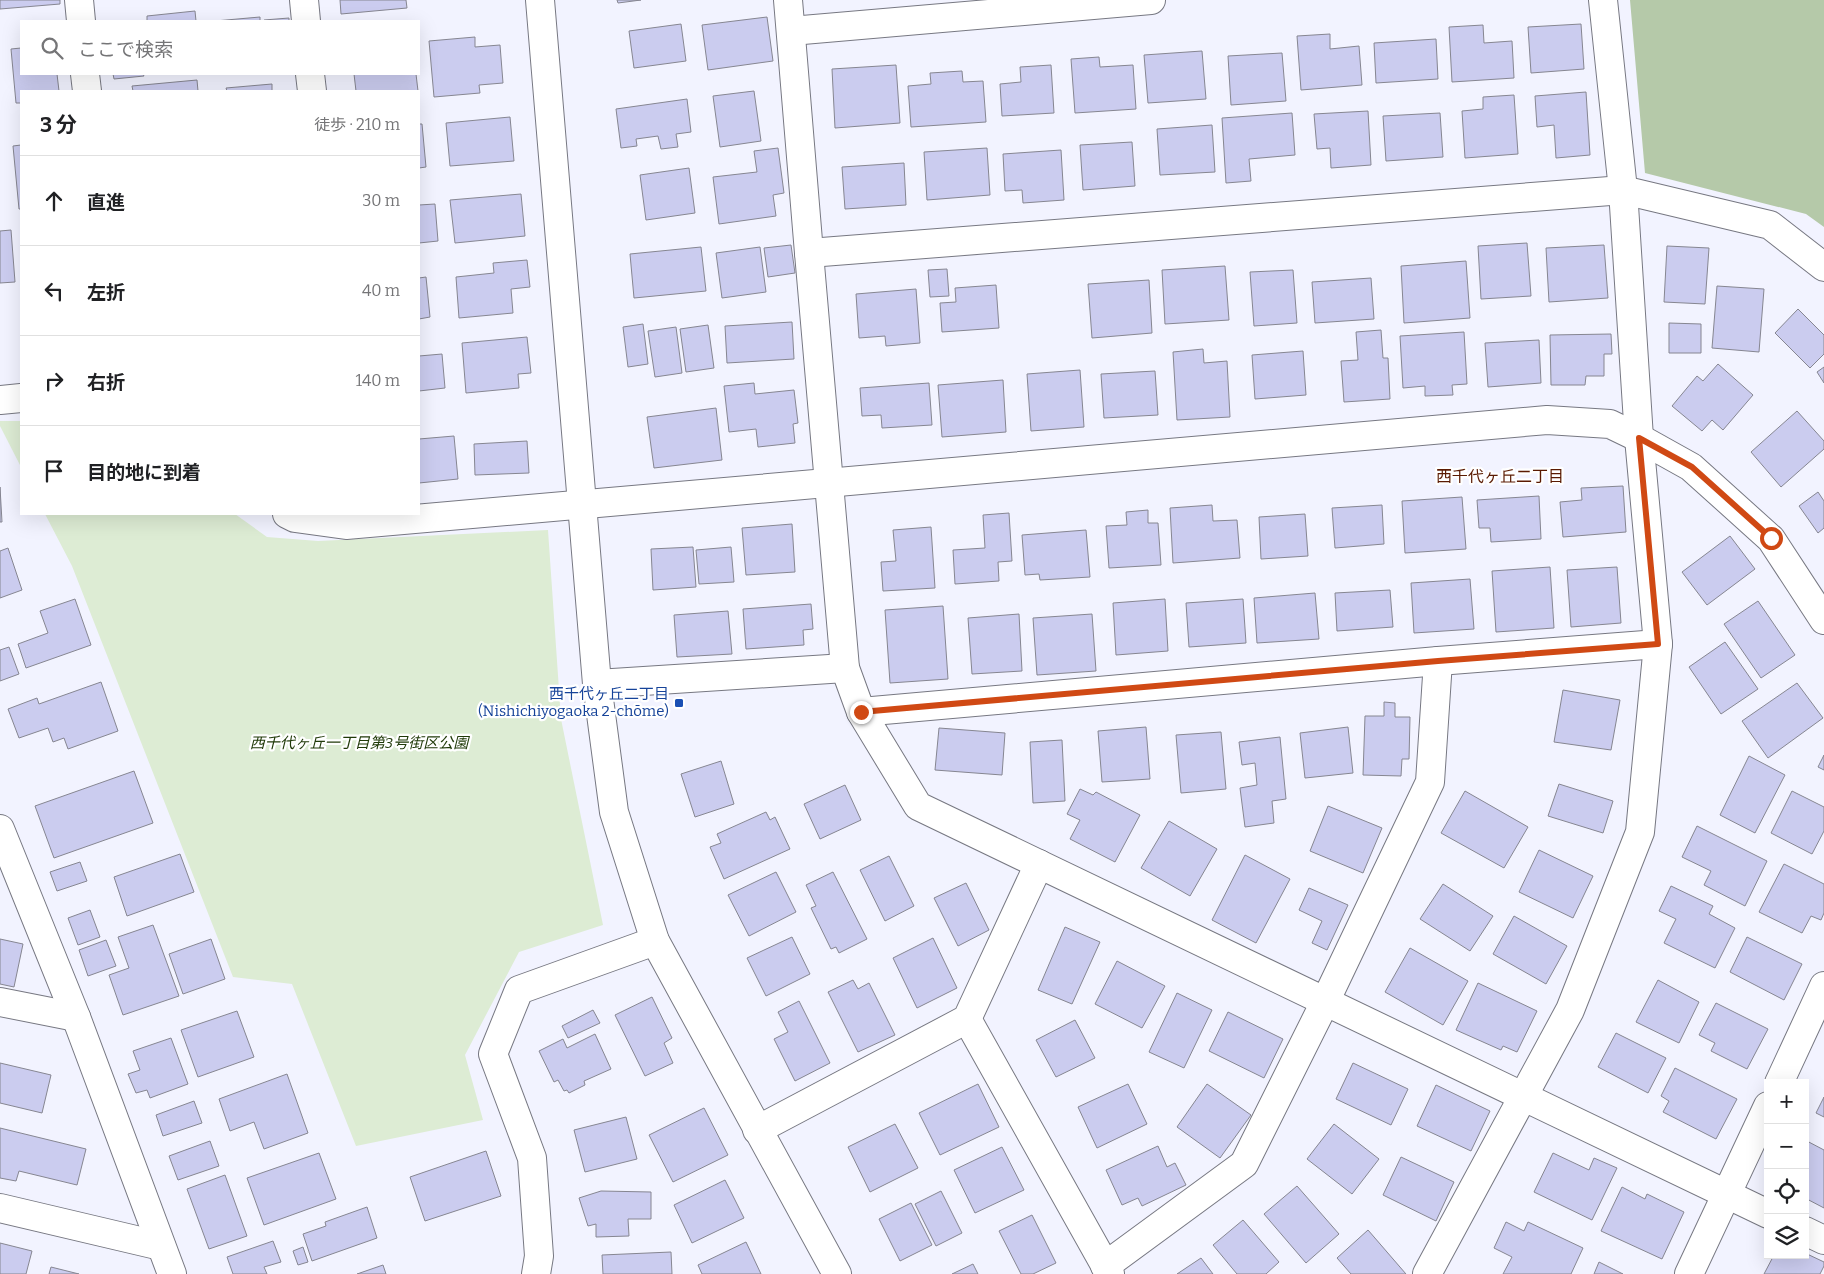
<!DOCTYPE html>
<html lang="ja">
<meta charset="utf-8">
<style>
body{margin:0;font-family:Bitter,"Noto Sans JP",serif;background:#f6f6f6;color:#202124}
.controls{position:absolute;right:15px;bottom:15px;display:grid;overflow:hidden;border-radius:0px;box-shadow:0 5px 20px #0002}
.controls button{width:45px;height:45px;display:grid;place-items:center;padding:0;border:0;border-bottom:1px solid #e0e0e0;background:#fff;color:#202124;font:25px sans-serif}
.stop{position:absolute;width:15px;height:15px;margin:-11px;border:4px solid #d04914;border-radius:50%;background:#fff}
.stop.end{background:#d04914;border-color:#fff;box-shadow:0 1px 5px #0008}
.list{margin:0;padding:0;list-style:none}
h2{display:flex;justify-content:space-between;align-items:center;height:65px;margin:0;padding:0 20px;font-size:21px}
h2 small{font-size:16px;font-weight:400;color:#757577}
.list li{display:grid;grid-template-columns:32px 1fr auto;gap:15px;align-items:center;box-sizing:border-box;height:90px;padding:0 20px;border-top:1px solid #e0e0e0}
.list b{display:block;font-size:19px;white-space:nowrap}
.list em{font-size:16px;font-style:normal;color:#757577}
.icon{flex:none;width:28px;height:28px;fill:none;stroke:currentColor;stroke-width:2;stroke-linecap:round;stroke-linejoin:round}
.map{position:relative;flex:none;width:1824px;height:1274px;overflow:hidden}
.search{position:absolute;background:#fff;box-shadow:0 5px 20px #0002;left:20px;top:20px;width:400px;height:55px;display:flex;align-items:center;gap:12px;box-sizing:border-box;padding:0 18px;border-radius:0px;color:#757577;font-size:19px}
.panel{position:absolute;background:#fff;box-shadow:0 5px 20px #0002;left:20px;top:90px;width:400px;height:425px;border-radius:0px}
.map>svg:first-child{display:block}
.green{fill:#ddecd4}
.forest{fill:#b5c9a9}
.building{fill:#cbccef;stroke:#868691}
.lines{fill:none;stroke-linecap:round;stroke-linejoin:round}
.minor-casing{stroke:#777882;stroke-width:30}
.tertiary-casing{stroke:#777882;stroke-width:30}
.minor{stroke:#fff;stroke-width:28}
.tertiary{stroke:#fff;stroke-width:28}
.route{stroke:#d04914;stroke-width:6}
.transit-dot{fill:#1a4fb4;stroke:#fff;stroke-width:2}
.labels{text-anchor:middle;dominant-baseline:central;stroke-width:4.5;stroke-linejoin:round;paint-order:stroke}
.transit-label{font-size:15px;fill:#164399;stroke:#fff;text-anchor:end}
.park-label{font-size:15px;font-style:italic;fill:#203a09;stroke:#fff}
.neighbourhood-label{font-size:16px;fill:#5a1a02;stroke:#fff}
</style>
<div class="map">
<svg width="1824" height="1274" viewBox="0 0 1824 1274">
<rect width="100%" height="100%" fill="#f2f3ff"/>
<!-- green -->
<g class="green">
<polygon points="0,421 21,421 21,467 0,426"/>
<polygon points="45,514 235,514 267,537 318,541 548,530 561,719 603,925 519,952 465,1055 483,1120 356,1146 292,984 233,977 72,566"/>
</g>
<!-- forest -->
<polygon class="forest" points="1630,0 1824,0 1824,227 1806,214 1645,173"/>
<!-- building -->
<g class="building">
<polygon points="0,0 60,0 60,4 0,9"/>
<polygon points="340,0 406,0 407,8 341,14"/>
<polygon points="617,0 641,0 618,3"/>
<polygon points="195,11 196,21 147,21 147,16"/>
<polygon points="260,17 260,21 215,21"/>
<polygon points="767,17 773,61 708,70 702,25"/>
<polygon points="289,18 289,21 264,21 264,20"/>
<polygon points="681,24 686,61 634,68 629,31"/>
<polygon points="1581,24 1584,69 1531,73 1528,27"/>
<polygon points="1483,25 1484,43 1512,41 1514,78 1452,82 1449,27"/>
<polygon points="1330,34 1330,49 1359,46 1362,85 1301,90 1297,36"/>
<polygon points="475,37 475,47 500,45 503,83 479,85 480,93 434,97 429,41"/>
<polygon points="1436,39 1438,79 1376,83 1374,43"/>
<polygon points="21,48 21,74 57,74 59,91 21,91 21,103 16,103 11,49"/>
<polygon points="1202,51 1206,99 1148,103 1144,55"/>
<polygon points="1282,53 1286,101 1231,105 1228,56"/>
<polygon points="1099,57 1100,67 1133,65 1136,109 1075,113 1071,59"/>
<polygon points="896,65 900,123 835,128 832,69"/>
<polygon points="1051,65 1054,113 1002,116 1000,84 1021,82 1020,67"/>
<polygon points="962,71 963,82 983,81 986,122 911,127 908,86 931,84 930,73"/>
<polygon points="113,74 143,74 144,76 114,79"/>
<polygon points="354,74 416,74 418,91 356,91"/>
<polygon points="197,80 198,91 133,91 132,86"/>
<polygon points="272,84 272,91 227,91 226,88"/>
<polygon points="754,91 761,141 720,147 713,96"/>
<polygon points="1586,92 1590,155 1556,158 1554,125 1537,127 1535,96"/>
<polygon points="1514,95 1518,154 1465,158 1462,111 1483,109 1483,97"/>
<polygon points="687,99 691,132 676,134 678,147 661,149 658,136 636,139 637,146 621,148 616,109"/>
<polygon points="1368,111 1371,165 1331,168 1330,148 1317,149 1314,114"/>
<polygon points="1292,113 1295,155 1249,159 1251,181 1226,183 1222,118"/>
<polygon points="1440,113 1443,157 1386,161 1383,116"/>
<polygon points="510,117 514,161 450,166 446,123"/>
<polygon points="419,124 422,124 426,167 419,168"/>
<polygon points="1212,125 1215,172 1160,175 1157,129"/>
<polygon points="1132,142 1135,186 1083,190 1080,145"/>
<polygon points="21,145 21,209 19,209 13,146"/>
<polygon points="778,148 784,193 773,195 776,216 719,224 713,177 757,172 754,151"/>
<polygon points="987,148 990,195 927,200 924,152"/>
<polygon points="1061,150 1064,200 1023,203 1022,190 1005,191 1003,154"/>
<polygon points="904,163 906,205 845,209 842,167"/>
<polygon points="689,168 695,213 646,220 640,175"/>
<polygon points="521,194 525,236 455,243 450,200"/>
<polygon points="435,204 438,241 419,243 419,205"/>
<polygon points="11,230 15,282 0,283 0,231"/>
<polygon points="1527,243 1531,296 1481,299 1478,246"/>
<polygon points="791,245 795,273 768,277 764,248"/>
<polygon points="1604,245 1608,298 1549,302 1546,248"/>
<polygon points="1667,246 1709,248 1705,304 1664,302"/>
<polygon points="701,247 706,291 634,298 630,254"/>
<polygon points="760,247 766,292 722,298 716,253"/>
<polygon points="527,260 530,287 511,289 513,313 459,318 456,277 494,273 493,263"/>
<polygon points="1466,261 1470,318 1404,323 1401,266"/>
<polygon points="1225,266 1229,320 1165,324 1162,270"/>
<polygon points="947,269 949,296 930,297 928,270"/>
<polygon points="1293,270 1297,323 1254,326 1250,272"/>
<polygon points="426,277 430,317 419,319 419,278"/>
<polygon points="1371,278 1374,319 1315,323 1312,282"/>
<polygon points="1149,280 1152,333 1092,338 1088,284"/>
<polygon points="996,285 999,328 942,332 940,303 956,302 955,288"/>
<polygon points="1717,286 1764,289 1759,352 1712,348"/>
<polygon points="916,289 920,343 886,346 885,336 859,338 856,294"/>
<polygon points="1798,309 1824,335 1824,354 1810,368 1775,333"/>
<polygon points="792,322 794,359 727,363 725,326"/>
<polygon points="1669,323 1701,324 1701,353 1669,353"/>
<polygon points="643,324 648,364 628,367 623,327"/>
<polygon points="708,325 714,368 686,372 680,329"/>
<polygon points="676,327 682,373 655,377 648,331"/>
<polygon points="1381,330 1383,358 1388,358 1390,399 1344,402 1341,361 1358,360 1356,332"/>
<polygon points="1464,332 1467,384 1452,385 1453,395 1425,396 1425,386 1403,388 1400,336"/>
<polygon points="1611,334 1612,354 1604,354 1604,376 1586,376 1585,385 1551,385 1550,335"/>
<polygon points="527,337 531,373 518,374 519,388 466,393 462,343"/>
<polygon points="1539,340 1541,383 1488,387 1485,343"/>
<polygon points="1203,349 1204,363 1227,361 1230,417 1177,420 1173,352"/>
<polygon points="1303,351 1306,395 1255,399 1252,355"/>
<polygon points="442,354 445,388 419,391 419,356"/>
<polygon points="1718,364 1753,395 1723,430 1712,420 1702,431 1672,406 1697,376 1703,381"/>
<polygon points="1824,367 1824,383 1817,372"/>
<polygon points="1080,370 1084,427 1031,431 1027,374"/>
<polygon points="1155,371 1158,415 1104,418 1101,374"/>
<polygon points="1003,380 1006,432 942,437 938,385"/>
<polygon points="754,383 755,394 794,390 798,423 793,424 795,443 758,447 756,429 729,432 724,386"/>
<polygon points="929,383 932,425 882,428 881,415 862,416 860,388"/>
<polygon points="716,408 722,460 654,468 647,417"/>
<polygon points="1797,411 1824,441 1824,449 1781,487 1751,452"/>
<polygon points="454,436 458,479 419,483 419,439"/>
<polygon points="527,441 529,473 475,475 474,444"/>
<polygon points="1623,486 1626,532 1563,537 1560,502 1582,500 1581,488"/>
<polygon points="0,487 2,522 0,522"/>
<polygon points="1818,492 1824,501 1824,528 1818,533 1799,506"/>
<polygon points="1539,496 1541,539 1491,542 1490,528 1479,528 1477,500"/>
<polygon points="1462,497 1466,549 1405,553 1402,501"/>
<polygon points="1212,505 1213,521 1237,520 1240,558 1173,563 1170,508"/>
<polygon points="1382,505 1384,544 1335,548 1332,508"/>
<polygon points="1148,510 1148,523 1158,523 1161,565 1109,568 1106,526 1127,525 1126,512"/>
<polygon points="1009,513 1012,561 998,562 999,581 955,584 953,550 985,548 983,515"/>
<polygon points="1305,514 1308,556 1261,559 1259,517"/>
<polygon points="792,524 795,572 746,575 742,528"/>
<polygon points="931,527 935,588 883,591 881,562 896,561 893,530"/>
<polygon points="1086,530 1090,577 1040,580 1039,574 1025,575 1022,535"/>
<polygon points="1730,536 1755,569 1707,605 1682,572"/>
<polygon points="693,547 696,587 653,590 651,549"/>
<polygon points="731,547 734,582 699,584 696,550"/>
<polygon points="8,548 22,590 0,598 0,551"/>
<polygon points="1550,567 1554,628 1496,632 1492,571"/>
<polygon points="1617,567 1621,623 1571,627 1567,570"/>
<polygon points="1470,579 1474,629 1414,633 1411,583"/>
<polygon points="1390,590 1393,627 1337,631 1335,593"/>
<polygon points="1315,593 1319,639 1257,643 1254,598"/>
<polygon points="75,599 91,645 26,668 18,644 48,633 40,611"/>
<polygon points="1165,599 1168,651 1116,655 1113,603"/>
<polygon points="1243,599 1246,643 1189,647 1186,603"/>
<polygon points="1758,601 1795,655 1761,678 1724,624"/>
<polygon points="811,604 813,629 803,630 804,645 746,649 743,609"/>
<polygon points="943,606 948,679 890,683 885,610"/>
<polygon points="728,611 732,654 677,657 674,615"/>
<polygon points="1019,614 1022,671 972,674 968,618"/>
<polygon points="1092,614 1096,671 1037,675 1033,618"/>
<polygon points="1725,642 1758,689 1721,714 1689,667"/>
<polygon points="9,647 19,674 0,681 0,650"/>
<polygon points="101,682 118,731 68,749 64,738 53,742 48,728 19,738 8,709 37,698 39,704"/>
<polygon points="1797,683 1823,718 1768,758 1742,721"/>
<polygon points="1563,690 1620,700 1611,750 1554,742"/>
<polygon points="1384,702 1395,703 1395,717 1410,717 1409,759 1402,759 1401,776 1363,775 1365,716 1384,716"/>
<polygon points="1146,727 1150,779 1102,782 1098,731"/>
<polygon points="1348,727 1353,773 1305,778 1300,733"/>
<polygon points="939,728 1005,733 1002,775 935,770"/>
<polygon points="1221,732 1226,789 1181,793 1176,735"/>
<polygon points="1280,737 1286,799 1272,801 1274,823 1245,827 1240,788 1257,785 1255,763 1242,765 1239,742"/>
<polygon points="1062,740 1065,801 1033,803 1030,742"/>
<polygon points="1824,755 1824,770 1818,767"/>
<polygon points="1749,756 1785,775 1755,833 1720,815"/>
<polygon points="721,761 734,804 695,817 681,774"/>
<polygon points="134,771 153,823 54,858 35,806"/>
<polygon points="1559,784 1613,801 1603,833 1548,816"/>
<polygon points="845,785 861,820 820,839 804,804"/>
<polygon points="1080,789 1093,795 1096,792 1140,815 1115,862 1070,839 1080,820 1067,814"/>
<polygon points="1465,791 1528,827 1504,868 1441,833"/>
<polygon points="1792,791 1824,807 1824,831 1812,854 1771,833"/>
<polygon points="1328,806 1382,828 1363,873 1310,851"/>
<polygon points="766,812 770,820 775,817 790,849 724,879 710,847 721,843 717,834"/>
<polygon points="1169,821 1217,849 1190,896 1141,868"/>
<polygon points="1697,826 1767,861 1745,906 1704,885 1711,871 1682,857"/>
<polygon points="1539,850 1593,876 1573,918 1519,892"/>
<polygon points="180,854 194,892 127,916 114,877"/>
<polygon points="1245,855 1290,879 1256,943 1212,920"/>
<polygon points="889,856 914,906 885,921 860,870"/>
<polygon points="80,862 87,881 57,891 50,872"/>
<polygon points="1784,864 1824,884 1824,913 1821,920 1811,916 1802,933 1759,912"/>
<polygon points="776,872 796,912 749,936 728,895"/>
<polygon points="833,872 867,939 839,953 836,947 831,949 811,908 816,906 806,885"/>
<polygon points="966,883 989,930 958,946 934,898"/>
<polygon points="1443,884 1493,916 1470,951 1420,919"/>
<polygon points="1671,886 1713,906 1709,914 1735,928 1715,968 1664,943 1676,919 1659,911"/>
<polygon points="1309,888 1348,905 1327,950 1312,943 1322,921 1299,910"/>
<polygon points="90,910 100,937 78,945 68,918"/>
<polygon points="1514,916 1567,946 1546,984 1493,954"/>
<polygon points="153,925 179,996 123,1015 109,975 129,968 118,937"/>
<polygon points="1065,927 1100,942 1072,1004 1038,990"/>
<polygon points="792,937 810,974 766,996 747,958"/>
<polygon points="1747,937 1802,964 1784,1000 1730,972"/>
<polygon points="933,938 957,988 917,1008 893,958"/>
<polygon points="0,939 23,944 14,987 0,984"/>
<polygon points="211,939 225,979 183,994 169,954"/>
<polygon points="106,940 116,966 88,976 79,950"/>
<polygon points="1410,948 1468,981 1443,1025 1385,992"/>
<polygon points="1117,961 1165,986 1142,1028 1095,1004"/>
<polygon points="853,980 858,989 869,983 895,1035 858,1052 828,992"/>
<polygon points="1658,980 1699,1002 1679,1043 1636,1022"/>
<polygon points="1478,983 1537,1011 1517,1052 1503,1046 1501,1050 1456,1030"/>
<polygon points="1177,993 1212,1010 1184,1068 1149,1052"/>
<polygon points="652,997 672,1038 664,1043 673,1063 645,1076 615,1015"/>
<polygon points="799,1001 830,1063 795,1081 774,1039 788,1032 778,1012"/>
<polygon points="1716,1003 1768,1029 1747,1069 1711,1051 1715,1043 1699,1035"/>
<polygon points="593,1010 600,1023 568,1038 562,1026"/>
<polygon points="237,1011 254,1057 198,1077 181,1030"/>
<polygon points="1228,1012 1283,1039 1264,1078 1209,1051"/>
<polygon points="1075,1020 1095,1058 1056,1077 1036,1040"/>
<polygon points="1616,1033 1666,1058 1648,1093 1598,1067"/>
<polygon points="595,1034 611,1069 584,1081 585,1085 569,1093 567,1090 564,1091 558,1080 554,1082 539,1051 563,1039 567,1048"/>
<polygon points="171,1038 188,1084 150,1098 147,1090 136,1093 128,1074 140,1070 133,1051"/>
<polygon points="0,1063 51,1075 42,1113 0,1103"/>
<polygon points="1353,1063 1408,1089 1391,1125 1336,1099"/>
<polygon points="1675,1068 1737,1099 1716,1139 1663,1112 1669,1101 1661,1096"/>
<polygon points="287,1074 308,1133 264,1149 254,1122 230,1131 219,1099"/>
<polygon points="978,1084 999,1127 940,1155 919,1113"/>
<polygon points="1128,1084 1147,1124 1097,1148 1078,1107"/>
<polygon points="1207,1084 1251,1115 1220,1158 1177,1127"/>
<polygon points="1436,1085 1490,1111 1471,1151 1417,1126"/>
<polygon points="1824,1097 1824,1117 1816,1113"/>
<polygon points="194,1101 202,1123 163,1136 156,1115"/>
<polygon points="704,1108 728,1155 673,1182 649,1135"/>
<polygon points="626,1117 637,1159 585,1172 574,1130"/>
<polygon points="895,1124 918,1168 870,1192 848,1147"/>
<polygon points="1334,1124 1379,1159 1352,1194 1307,1159"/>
<polygon points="0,1128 86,1149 77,1185 19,1171 16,1181 0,1178"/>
<polygon points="1805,1140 1824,1150 1824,1208 1805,1198"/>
<polygon points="210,1141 219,1166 178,1180 169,1156"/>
<polygon points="1158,1146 1167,1167 1175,1163 1186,1185 1142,1206 1138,1198 1122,1205 1106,1170"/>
<polygon points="1002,1147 1024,1190 975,1213 954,1170"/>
<polygon points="486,1151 501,1196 425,1221 410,1177"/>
<polygon points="319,1153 336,1199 264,1225 247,1178"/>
<polygon points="1553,1153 1589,1170 1594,1158 1617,1168 1592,1220 1534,1192"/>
<polygon points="1401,1157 1454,1182 1436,1221 1383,1195"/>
<polygon points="225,1175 247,1236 209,1249 187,1189"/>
<polygon points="725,1180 744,1218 692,1243 674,1205"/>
<polygon points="1297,1186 1339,1234 1306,1263 1264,1214"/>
<polygon points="1622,1187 1645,1199 1647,1194 1684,1212 1662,1259 1601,1231"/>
<polygon points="601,1191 651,1192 651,1219 628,1219 629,1236 596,1237 596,1224 588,1226 579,1198"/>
<polygon points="941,1191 962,1233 936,1246 915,1204"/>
<polygon points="911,1203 932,1245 900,1261 879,1219"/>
<polygon points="367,1207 377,1238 312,1261 303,1234 326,1226 325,1222"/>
<polygon points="1032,1215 1056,1263 1033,1274 1021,1274 999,1231"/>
<polygon points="1243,1220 1279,1262 1266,1274 1237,1274 1213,1245"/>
<polygon points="1506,1222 1524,1231 1528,1222 1583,1248 1571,1274 1503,1274 1512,1257 1494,1248"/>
<polygon points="1368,1230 1406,1274 1351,1274 1337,1258"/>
<polygon points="273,1241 281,1262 264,1267 267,1274 233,1274 227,1257"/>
<polygon points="746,1242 761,1274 702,1274 698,1265"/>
<polygon points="0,1243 32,1251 26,1274 0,1274"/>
<polygon points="303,1247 308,1262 298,1265 293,1251"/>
<polygon points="671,1252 672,1274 603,1274 602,1255"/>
<polygon points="1805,1253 1824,1262 1824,1266 1820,1274 1764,1274 1774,1255 1805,1255"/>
<polygon points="1201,1258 1213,1274 1177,1274"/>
<polygon points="1599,1262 1623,1274 1594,1274"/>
<polygon points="973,1264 978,1274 952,1274"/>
<polygon points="383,1265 386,1274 357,1274"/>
<polygon points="51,1267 79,1274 49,1274"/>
</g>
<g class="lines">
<!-- minor casing -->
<g class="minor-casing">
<g id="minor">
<polyline points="79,0 81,21"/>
<polyline points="304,0 306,21"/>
<polyline points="788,0 809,253 845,668 861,712 918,806 1768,1214"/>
<polyline points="791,31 1151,0"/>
<polyline points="85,74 87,91"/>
<polyline points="310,74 312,91"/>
<polyline points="809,253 1623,190 1770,225 1824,267"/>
<polyline points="597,684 845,668"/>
<polyline points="861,712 1438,661 1658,644"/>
<polyline points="0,1002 76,1017"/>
<polyline points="967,1019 1110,1274"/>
<polyline points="1779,1083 1824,986"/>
<polyline points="757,1130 967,1019 1039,864"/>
<polyline points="0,1208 161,1246"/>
<polyline points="1805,1231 1824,1240"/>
<polyline points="1105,1266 1244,1164 1325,1002 1430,782 1438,661"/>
<polyline points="536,1274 539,1256 532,1158 493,1054 519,990 655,941"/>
<polyline points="1427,1274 1570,1010 1640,832 1658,644 1639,438 1623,190 1603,0"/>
<polyline points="1689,1274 1768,1106"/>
</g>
</g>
<!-- tertiary casing -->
<g class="tertiary-casing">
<g id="tertiary">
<polyline points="540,0 597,684 614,812 655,941 837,1274"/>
<polyline points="0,400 21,398"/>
<polyline points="287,514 295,518 346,525 1547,420 1610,424 1639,438 1691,467 1771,539 1824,620"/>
<polyline points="0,829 76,1017 172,1274"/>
</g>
</g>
<!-- minor -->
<use href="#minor" class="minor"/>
<!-- tertiary -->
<use href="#tertiary" class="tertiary"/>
</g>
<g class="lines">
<!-- route -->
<polyline class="route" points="861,712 1438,661 1658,644 1639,438 1692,467 1771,538"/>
</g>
<!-- markers -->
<rect class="transit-dot" x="674" y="698" width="10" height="10" rx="2.5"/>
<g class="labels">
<!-- transit labels -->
<g class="transit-label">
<text x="669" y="694">西千代ヶ丘二丁目<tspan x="669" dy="17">(Nishichiyogaoka 2-chōme)</tspan></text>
</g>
<!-- park labels -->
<g class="park-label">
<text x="359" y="743">西千代ヶ丘一丁目第3号街区公園</text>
</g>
<!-- neighbourhood labels -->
<g class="neighbourhood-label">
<text x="1500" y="476">西千代ヶ丘二丁目</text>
</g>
</g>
</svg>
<div class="controls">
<button>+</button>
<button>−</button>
<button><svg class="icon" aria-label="locate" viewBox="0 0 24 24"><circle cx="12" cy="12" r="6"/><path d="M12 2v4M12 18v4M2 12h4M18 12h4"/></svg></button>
<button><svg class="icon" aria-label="layers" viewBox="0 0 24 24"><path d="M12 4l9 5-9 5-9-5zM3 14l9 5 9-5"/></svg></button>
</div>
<div class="stop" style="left:1771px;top:538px"></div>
<div class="stop end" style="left:861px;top:712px"></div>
<div class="search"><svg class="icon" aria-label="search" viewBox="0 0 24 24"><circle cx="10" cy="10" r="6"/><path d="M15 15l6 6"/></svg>ここで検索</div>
<section class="panel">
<h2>3 分<small>徒歩 · 210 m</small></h2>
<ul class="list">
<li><svg class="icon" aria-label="ahead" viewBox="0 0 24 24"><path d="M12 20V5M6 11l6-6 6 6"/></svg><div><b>直進</b></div><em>30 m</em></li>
<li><svg class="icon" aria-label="left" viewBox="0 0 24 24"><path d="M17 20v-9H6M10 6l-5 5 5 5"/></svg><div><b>左折</b></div><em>40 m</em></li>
<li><svg class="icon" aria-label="right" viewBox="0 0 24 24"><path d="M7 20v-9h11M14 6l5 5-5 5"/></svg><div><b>右折</b></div><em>140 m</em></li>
<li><svg class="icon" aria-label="arrive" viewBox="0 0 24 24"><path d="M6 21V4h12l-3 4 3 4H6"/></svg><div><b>目的地に到着</b></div></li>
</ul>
</section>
</div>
